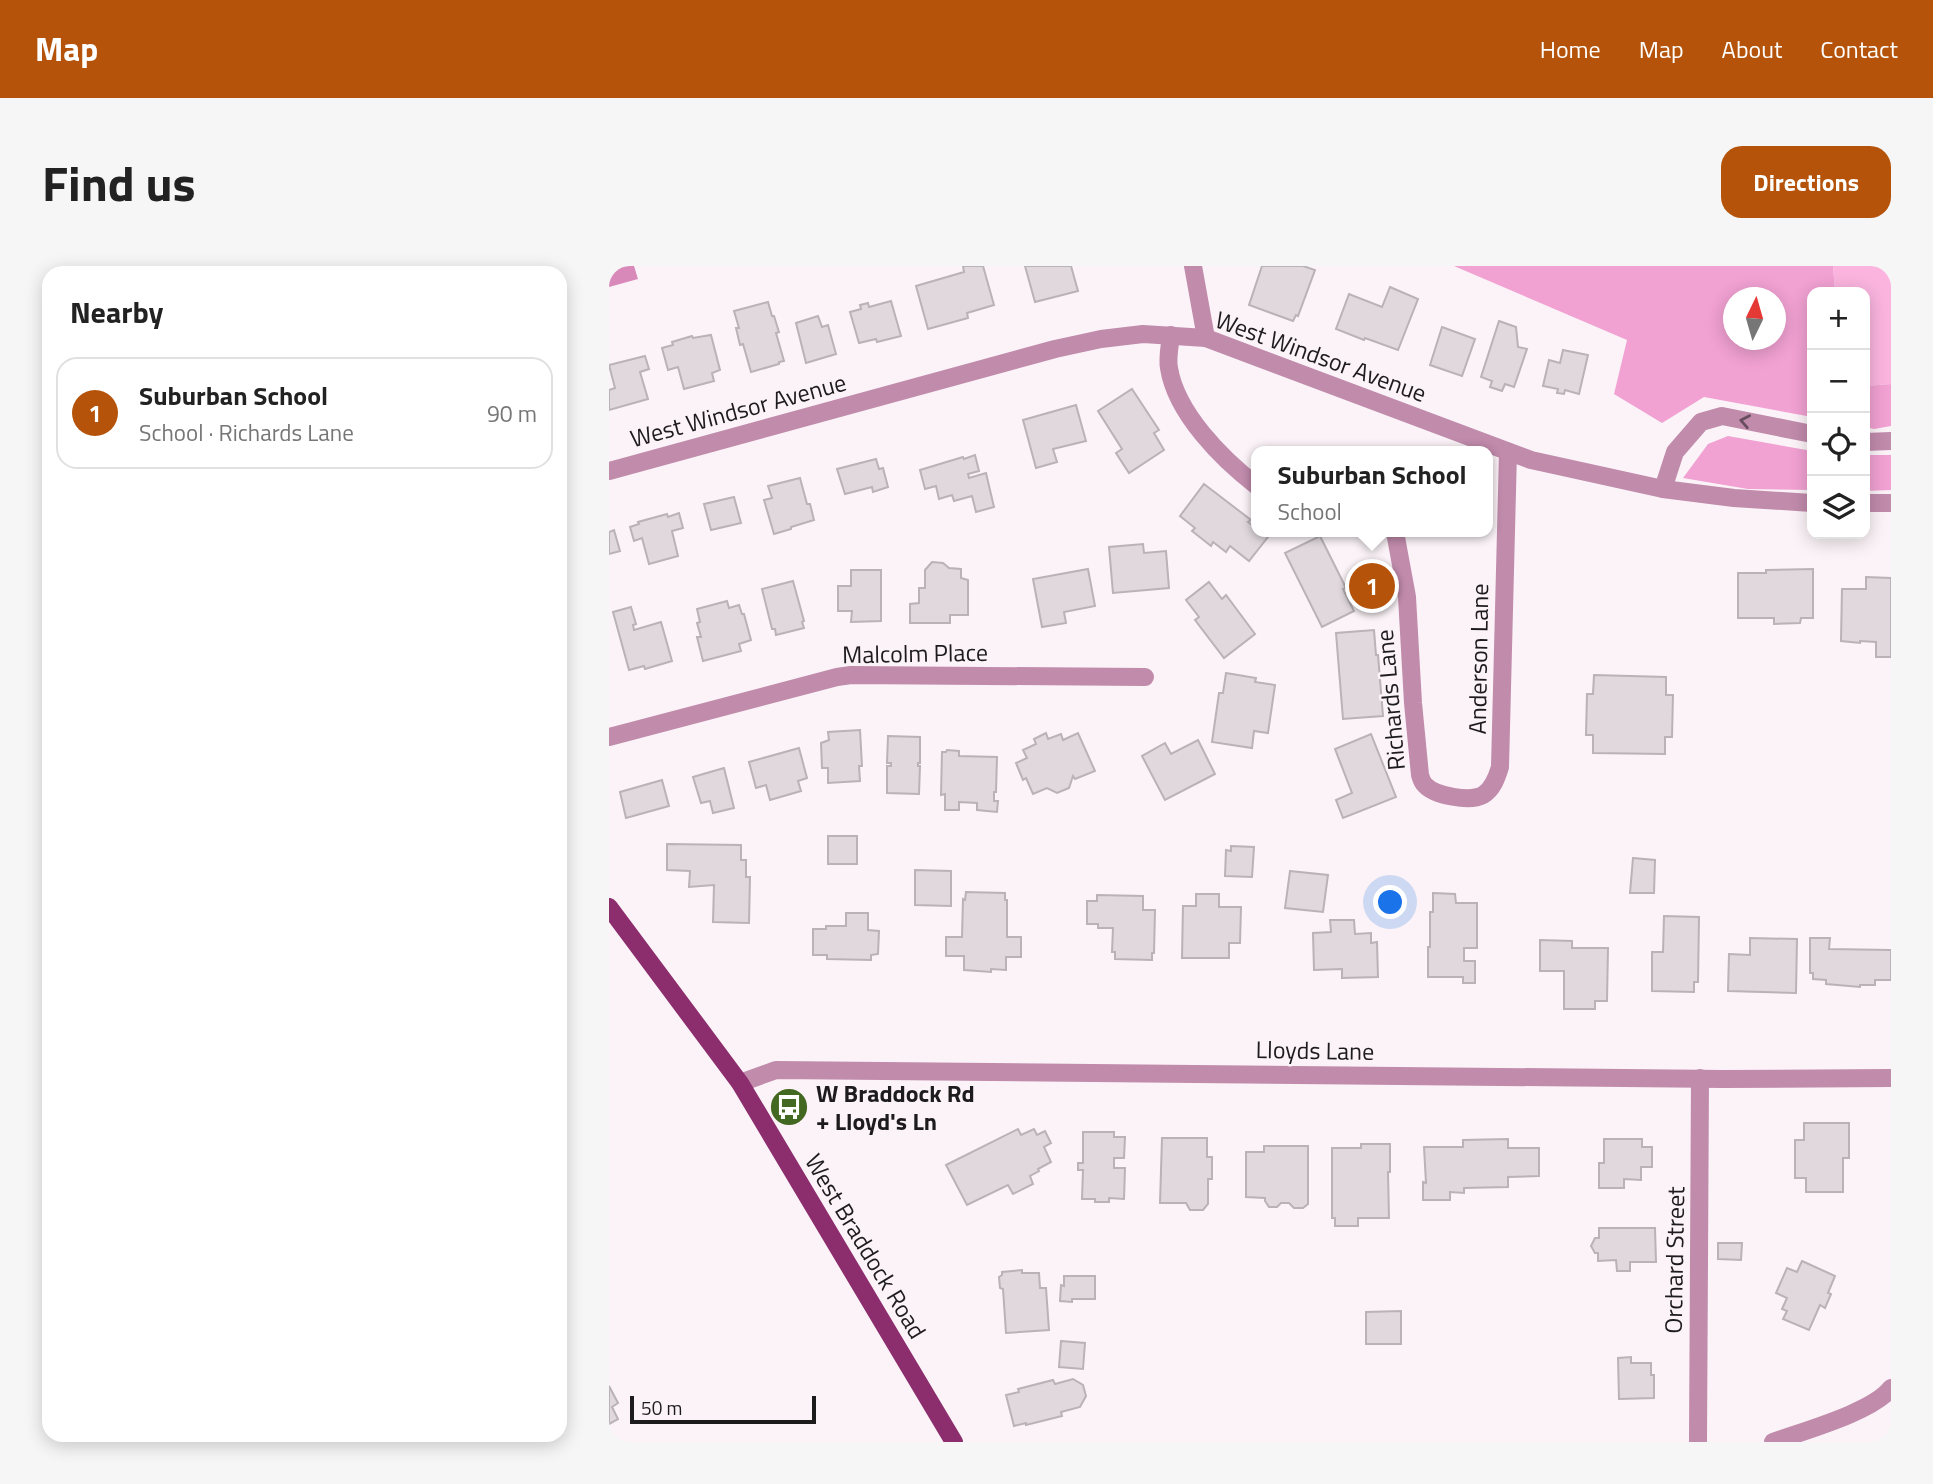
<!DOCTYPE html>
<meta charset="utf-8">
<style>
body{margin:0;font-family:"Titillium Web",sans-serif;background:#f6f6f6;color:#222}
.controls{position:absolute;right:21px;top:21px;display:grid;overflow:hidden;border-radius:14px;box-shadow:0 4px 18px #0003}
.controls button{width:63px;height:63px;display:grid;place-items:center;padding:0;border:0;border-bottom:2px solid #e0e0e0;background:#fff;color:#222;font:35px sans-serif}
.compass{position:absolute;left:1114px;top:21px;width:63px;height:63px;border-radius:50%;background:#fff;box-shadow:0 4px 18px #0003;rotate:5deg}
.scale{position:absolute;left:21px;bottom:18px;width:186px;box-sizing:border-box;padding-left:7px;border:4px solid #1e1b1d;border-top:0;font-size:19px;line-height:24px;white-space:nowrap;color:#1e1b1d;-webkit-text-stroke:5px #fbf3f7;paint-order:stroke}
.you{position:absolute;left:782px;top:637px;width:24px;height:24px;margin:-18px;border:5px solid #fff;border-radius:50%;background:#1a73e8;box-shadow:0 0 0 10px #1a73e833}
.badge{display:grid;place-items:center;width:46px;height:46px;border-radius:50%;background:#b45309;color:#fff;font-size:23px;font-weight:700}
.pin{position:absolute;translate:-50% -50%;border:4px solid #fff;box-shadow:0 2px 7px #0006}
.popup{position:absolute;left:642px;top:180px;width:242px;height:91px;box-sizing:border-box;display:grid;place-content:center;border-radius:14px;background:#fff;filter:drop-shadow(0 2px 5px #0005);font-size:23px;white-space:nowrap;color:#767676}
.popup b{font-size:26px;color:#222}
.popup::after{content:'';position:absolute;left:50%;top:100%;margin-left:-14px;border:14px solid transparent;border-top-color:#fff}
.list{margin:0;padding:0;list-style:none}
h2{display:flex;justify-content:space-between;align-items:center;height:91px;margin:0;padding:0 28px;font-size:30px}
h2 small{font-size:23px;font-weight:400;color:#767676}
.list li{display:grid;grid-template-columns:46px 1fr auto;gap:21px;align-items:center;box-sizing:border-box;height:112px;margin:0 14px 14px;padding:0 14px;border:2px solid #e0e0e0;border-radius:21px}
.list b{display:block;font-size:26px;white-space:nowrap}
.list p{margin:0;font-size:23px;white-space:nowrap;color:#767676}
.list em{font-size:23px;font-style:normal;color:#767676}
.icon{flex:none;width:38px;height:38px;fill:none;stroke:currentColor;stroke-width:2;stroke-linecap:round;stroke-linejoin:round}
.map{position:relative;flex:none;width:1282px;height:1176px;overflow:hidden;border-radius:21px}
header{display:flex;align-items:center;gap:42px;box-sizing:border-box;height:98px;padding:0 35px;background:#b45309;color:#fff}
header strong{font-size:33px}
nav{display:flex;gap:38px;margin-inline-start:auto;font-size:24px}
.intro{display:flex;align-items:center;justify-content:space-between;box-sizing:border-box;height:168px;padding:0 42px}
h1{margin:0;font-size:49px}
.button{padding:18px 32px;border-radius:21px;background:#b45309;color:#fff;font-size:24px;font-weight:700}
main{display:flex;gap:42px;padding:0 42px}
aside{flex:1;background:#fff;border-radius:21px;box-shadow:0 4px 18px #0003}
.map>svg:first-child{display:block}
.green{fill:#fab4de}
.forest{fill:#f1a1d2;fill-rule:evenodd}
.water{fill:#d889ba}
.building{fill:#e0d8dd;stroke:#b9b2b6;stroke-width:2}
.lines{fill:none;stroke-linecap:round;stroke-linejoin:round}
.minor{stroke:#c18bac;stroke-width:18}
.major{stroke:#8c2d6e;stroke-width:18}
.oneway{stroke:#674d5d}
.labels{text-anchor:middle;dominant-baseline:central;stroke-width:5;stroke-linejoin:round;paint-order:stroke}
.street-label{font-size:24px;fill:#1e1b1d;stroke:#fbf3f7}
.poi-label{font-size:24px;font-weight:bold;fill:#1e1b1d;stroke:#fbf3f7;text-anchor:start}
</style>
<header>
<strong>Map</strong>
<nav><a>Home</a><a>Map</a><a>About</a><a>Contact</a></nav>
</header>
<div class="intro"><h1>Find us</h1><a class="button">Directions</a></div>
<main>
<aside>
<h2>Nearby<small></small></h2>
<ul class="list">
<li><span class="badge">1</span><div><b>Suburban School</b><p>School · Richards Lane</p></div><em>90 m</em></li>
</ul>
</aside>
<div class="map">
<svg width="1282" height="1176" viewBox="0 0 1282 1176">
<rect width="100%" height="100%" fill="#fbf3f7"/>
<!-- green -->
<polygon class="green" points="1224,0 1282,0 1282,118 1256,120 1256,26 1226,26"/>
<!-- forest -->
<g class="forest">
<path d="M 845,0 L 1224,0 L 1226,26 L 1203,26 L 1203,151 L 1095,131 L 1053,157 L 1005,128 L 1018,74 ZM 1125,32 L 1167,32 L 1167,74 L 1125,74 Z"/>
<polygon points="1282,118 1282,160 1265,163 1256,161 1256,120"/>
<polygon points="1119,170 1203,185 1203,224 1139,223 1074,212 1099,178"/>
<polygon points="1256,189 1282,189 1282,224 1256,225"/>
</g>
<!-- water -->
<polygon class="water" points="7,0 25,0 29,13 0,21 0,2"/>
<!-- building -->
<g class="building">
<polygon points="354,0 374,0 385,39 358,47 359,52 319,63 307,20 355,6"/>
<polygon points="416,0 462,0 469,25 426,36"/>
<polygon points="653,0 694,0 706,4 689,50 687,49 684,55 640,39"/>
<polygon points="781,21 809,33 789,84 756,72 755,74 727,63 740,28 773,41"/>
<polygon points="282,35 292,70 268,76 267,73 250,77 241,46 252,43 251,39 259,37 260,41"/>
<polygon points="159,36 163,50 165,50 170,66 167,67 175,95 170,96 170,98 142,106 134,78 131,79 127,62 130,62 125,45"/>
<polygon points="209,50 213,61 219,59 227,88 197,97 187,57"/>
<polygon points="890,55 907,61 909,81 918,83 905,121 896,118 893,125 881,121 883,115 872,111"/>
<polygon points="833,61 866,73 853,110 821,99"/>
<polygon points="102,69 111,104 103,107 105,115 75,123 69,101 59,104 53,82 64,79 63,76 83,70 84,72"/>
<polygon points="954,84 979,89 970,128 956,124 955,128 948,127 949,123 934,120 940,94 951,97"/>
<polygon points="36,90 40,103 31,106 39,133 0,144 0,124 6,122 0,99"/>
<polygon points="523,123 550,164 545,167 555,184 520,207 507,187 513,183 489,145"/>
<polygon points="467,139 477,175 444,183 448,196 427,202 414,154"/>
<polygon points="366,189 370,205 359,208 360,212 377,207 385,241 367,246 363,230 345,235 343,229 330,233 327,220 316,223 311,204 354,191 355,193"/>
<polygon points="267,193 270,203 274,202 279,221 264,226 263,221 236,228 228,203"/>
<polygon points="191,212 198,238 201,238 205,254 182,261 182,263 165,268 155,234 163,232 159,220"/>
<polygon points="595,218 642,254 639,256 648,262 648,266 652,266 659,271 640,295 621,280 617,286 604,276 602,280 583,265 586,262 571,250"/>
<polygon points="125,231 132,257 102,264 95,238"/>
<polygon points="70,247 74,262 63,265 69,290 40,298 33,272 25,275 21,261 30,258 29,256 58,248 59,251"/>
<polygon points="5,264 11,285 0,288 0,266"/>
<polygon points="711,270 737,322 734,323 745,345 713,361 676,287"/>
<polygon points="534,278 535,287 557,285 560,322 504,327 500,281"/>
<polygon points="323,296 334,297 340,302 352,303 352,312 359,314 359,349 341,349 341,357 301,357 301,338 310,337 310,322 316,322 316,304"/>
<polygon points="479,303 486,340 455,346 457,357 433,361 424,313"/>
<polygon points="1204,303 1204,352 1192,352 1191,357 1165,358 1165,352 1129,352 1129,307 1157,307 1157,304"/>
<polygon points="242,304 272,304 272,355 242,356 243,345 229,345 229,320 242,320"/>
<polygon points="1257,311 1282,312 1282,391 1267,391 1267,376 1251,375 1251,377 1232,375 1233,323 1257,323"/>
<polygon points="184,315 195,355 193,356 195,362 167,369 166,363 163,363 153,323"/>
<polygon points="600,316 613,333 617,329 646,368 615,392 586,354 590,351 577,334"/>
<polygon points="118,335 120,342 130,339 133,348 135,348 142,374 130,378 132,385 94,395 88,371 92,371 88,357 91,356 88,343"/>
<polygon points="22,341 27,358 24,359 25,364 52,356 63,395 36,403 35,400 20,404 4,346"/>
<polygon points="765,364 767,389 769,389 774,450 734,453 727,367"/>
<polygon points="617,407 647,412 646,416 666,419 659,467 645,465 643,482 603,476 610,427 614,427"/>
<polygon points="985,409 1057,411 1057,429 1064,429 1063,471 1056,471 1056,488 984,487 984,469 977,469 978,428 984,428"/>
<polygon points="251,464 253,500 250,500 251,515 219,517 219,502 213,502 212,477 220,474 219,466"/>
<polygon points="437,467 439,473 452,468 454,474 469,467 486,505 466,513 464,510 460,522 448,527 438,522 424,528 417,512 414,514 407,497 418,492 414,484 427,478 425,473"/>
<polygon points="762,468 787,531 734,552 727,534 743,527 726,483"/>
<polygon points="279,470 311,471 311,497 309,497 309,500 311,500 310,528 278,527 278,500 282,500 282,497 278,497"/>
<polygon points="589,474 606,508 556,534 533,490 556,477 562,488"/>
<polygon points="190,482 198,512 189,515 192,525 161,534 157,519 147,522 140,496"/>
<polygon points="338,484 350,485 350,490 388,491 387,526 385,526 385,535 389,535 388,546 368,544 368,537 350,536 350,544 336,544 336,528 332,529 333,486 337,486"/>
<polygon points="115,502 125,542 104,547 101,535 92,537 84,511"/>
<polygon points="53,514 60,540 17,552 11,526"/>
<rect x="219" y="570" width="29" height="28"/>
<polygon points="58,578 132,579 132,594 137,594 137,611 141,611 140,657 104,656 105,619 80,621 81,605 58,604"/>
<polygon points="622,580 645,581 643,611 616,610 617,584 622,585"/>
<polygon points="1024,592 1046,594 1045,627 1021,627"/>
<polygon points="306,604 342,605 342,640 306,639"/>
<polygon points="681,605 719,609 714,646 676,642"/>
<polygon points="357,626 396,627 396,634 398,634 398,671 412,671 412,691 397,691 397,704 382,703 382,706 355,704 355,690 337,690 337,671 353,671 354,633 356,634"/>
<polygon points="824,627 846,628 847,637 868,637 868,682 855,682 855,695 866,695 866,717 854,717 854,711 819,711 819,681 821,681 821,646 824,646"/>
<polygon points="587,628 610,628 610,641 632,641 631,677 620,677 620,692 573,692 574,640 587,640"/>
<polygon points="488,629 534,630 534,644 546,644 545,687 543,687 543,694 506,693 506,686 503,686 504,662 489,662 489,658 478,658 478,635 488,635"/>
<polygon points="237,647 259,647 259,664 270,665 269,688 262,689 262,694 218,693 218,689 204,689 204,663 217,663 217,660 237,660"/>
<polygon points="1055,650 1090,651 1089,716 1085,716 1085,726 1043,725 1043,686 1054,686"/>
<polygon points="721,654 745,654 746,668 762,667 762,677 768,676 769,711 733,712 733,703 705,704 704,667 722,666"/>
<polygon points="1141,672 1188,673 1187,727 1119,725 1120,688 1141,689"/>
<polygon points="1201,672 1221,672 1220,683 1282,684 1282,714 1266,714 1266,719 1251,719 1251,721 1217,718 1217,714 1204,713 1204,707 1201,707"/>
<polygon points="931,674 963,675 963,682 999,682 998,735 986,735 986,743 955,743 955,705 931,705"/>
<polygon points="1195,857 1240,857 1240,892 1234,892 1234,926 1197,926 1197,912 1186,912 1186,874 1195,874"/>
<polygon points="409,863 412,869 425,863 428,869 436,865 442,877 435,881 442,896 429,903 430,905 421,910 424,918 404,928 399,919 358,939 337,899"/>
<polygon points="474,866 505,866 505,871 516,871 515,892 505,892 505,902 516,902 515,933 500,932 500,936 486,936 486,933 473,933 474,904 469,904 469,897 474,897"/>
<polygon points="553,872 598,872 598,891 603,891 603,913 599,913 599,938 594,944 581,944 577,937 551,937"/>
<polygon points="899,873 899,882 930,882 930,910 899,911 899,921 855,922 855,927 841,926 841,934 814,934 814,916 817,917 815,881 854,881 854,874"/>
<polygon points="995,873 1033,873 1033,881 1043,881 1043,901 1032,901 1032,914 1015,913 1015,922 990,922 990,897 995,897"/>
<polygon points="752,878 781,878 781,906 779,906 780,952 749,952 749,960 726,960 726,952 723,952 723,882 752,882"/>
<polygon points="655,880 699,880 699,938 694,942 685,942 680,937 672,937 668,941 660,941 656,935 656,932 637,931 637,886 655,886"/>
<polygon points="990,962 1046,962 1047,996 1021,996 1021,1005 1008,1005 1007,994 989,995 989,987 986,987 982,980 986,972 990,972"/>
<polygon points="1109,977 1133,977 1132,994 1109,993"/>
<polygon points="1193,995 1226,1010 1219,1027 1222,1028 1216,1042 1211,1039 1200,1064 1174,1053 1178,1045 1173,1043 1178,1032 1167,1027 1178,1002 1188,1006"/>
<polygon points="413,1004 413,1007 430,1007 431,1022 437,1022 440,1064 397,1067 394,1023 391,1022 390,1011 393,1009 393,1006"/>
<polygon points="455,1010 486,1010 486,1033 463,1033 463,1036 451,1035 452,1019 455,1020"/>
<polygon points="792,1045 792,1078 757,1078 757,1046"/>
<polygon points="452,1075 476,1077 474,1103 450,1101"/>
<polygon points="1022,1091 1022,1097 1042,1097 1042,1109 1045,1109 1045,1132 1010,1133 1009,1092"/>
<polygon points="464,1113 474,1119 477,1130 471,1141 452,1146 453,1150 417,1159 417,1157 405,1160 397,1129 410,1126 409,1123 444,1114 446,1118"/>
<polygon points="0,1120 9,1137 3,1141 9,1153 0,1158"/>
</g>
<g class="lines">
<!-- minor -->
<g class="minor">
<polyline points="584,0 597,72"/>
<path d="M 562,69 C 561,79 558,92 560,102 C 567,147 613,193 648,220"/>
<polyline points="1256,176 1282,175"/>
<polyline points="0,205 446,83 492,73 534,68 597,72 922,194 1054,223 1125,232 1203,237"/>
<polyline points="1054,223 1066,186 1092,156 1113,150 1203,168"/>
<polyline points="1256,237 1282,237"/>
<path d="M 786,266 L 798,331 L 804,437 L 811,509 C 812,512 813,516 816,519 C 826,530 861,536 874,529 C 884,523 888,511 891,501 L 899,186"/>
<polyline points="0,471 228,411 242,409 536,411"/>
<polyline points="131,817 167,804 1114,813 1282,812"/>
<polyline points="1089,1176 1091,812"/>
<path d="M 1164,1176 C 1194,1165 1264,1146 1282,1122"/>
</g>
<!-- major -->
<polyline class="major" points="0,641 131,817 345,1176"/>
</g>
<!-- one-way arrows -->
<defs><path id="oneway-chevron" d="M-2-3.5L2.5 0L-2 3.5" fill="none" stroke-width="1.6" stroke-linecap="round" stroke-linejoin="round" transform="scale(1.75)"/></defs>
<use class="oneway" href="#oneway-chevron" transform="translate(1136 155) rotate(-169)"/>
<!-- icons -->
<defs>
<g id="bus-disc" transform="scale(2.0125)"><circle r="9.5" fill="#436821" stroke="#fbf3f7"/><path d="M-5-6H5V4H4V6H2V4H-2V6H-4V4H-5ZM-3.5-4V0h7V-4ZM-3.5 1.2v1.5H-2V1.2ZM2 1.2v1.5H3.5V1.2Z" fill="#fff"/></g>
</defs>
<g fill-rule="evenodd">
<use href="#bus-disc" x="180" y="841"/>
</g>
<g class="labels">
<!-- street labels -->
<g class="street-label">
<text transform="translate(712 90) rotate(20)">West Windsor Avenue</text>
<text transform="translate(129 144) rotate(-15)">West Windsor Avenue</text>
<text transform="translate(306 387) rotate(-1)">Malcolm Place</text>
<text transform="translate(869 393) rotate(-89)">Anderson Lane</text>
<text transform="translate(781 434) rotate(-95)">Richards Lane</text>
<text transform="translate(706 784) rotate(1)">Lloyds Lane</text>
<text transform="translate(257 980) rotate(59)">West Braddock Road</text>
<text transform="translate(1065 994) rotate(-89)">Orchard Street</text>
</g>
<!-- poi labels -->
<g class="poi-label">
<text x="207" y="827">W Braddock Rd<tspan x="207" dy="28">+ Lloyd's Ln</tspan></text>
</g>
</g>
</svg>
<div class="controls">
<button>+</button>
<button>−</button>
<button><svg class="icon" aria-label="locate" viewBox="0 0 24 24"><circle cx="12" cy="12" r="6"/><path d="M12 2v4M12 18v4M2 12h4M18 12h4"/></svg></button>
<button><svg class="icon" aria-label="layers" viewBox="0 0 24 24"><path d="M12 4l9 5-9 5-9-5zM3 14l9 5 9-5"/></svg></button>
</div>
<svg class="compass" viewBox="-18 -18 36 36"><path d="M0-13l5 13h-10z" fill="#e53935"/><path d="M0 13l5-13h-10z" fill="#767676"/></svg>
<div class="scale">50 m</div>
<div class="you"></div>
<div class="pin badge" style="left:763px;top:320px">1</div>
<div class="popup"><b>Suburban School</b>School</div>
</div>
</main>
